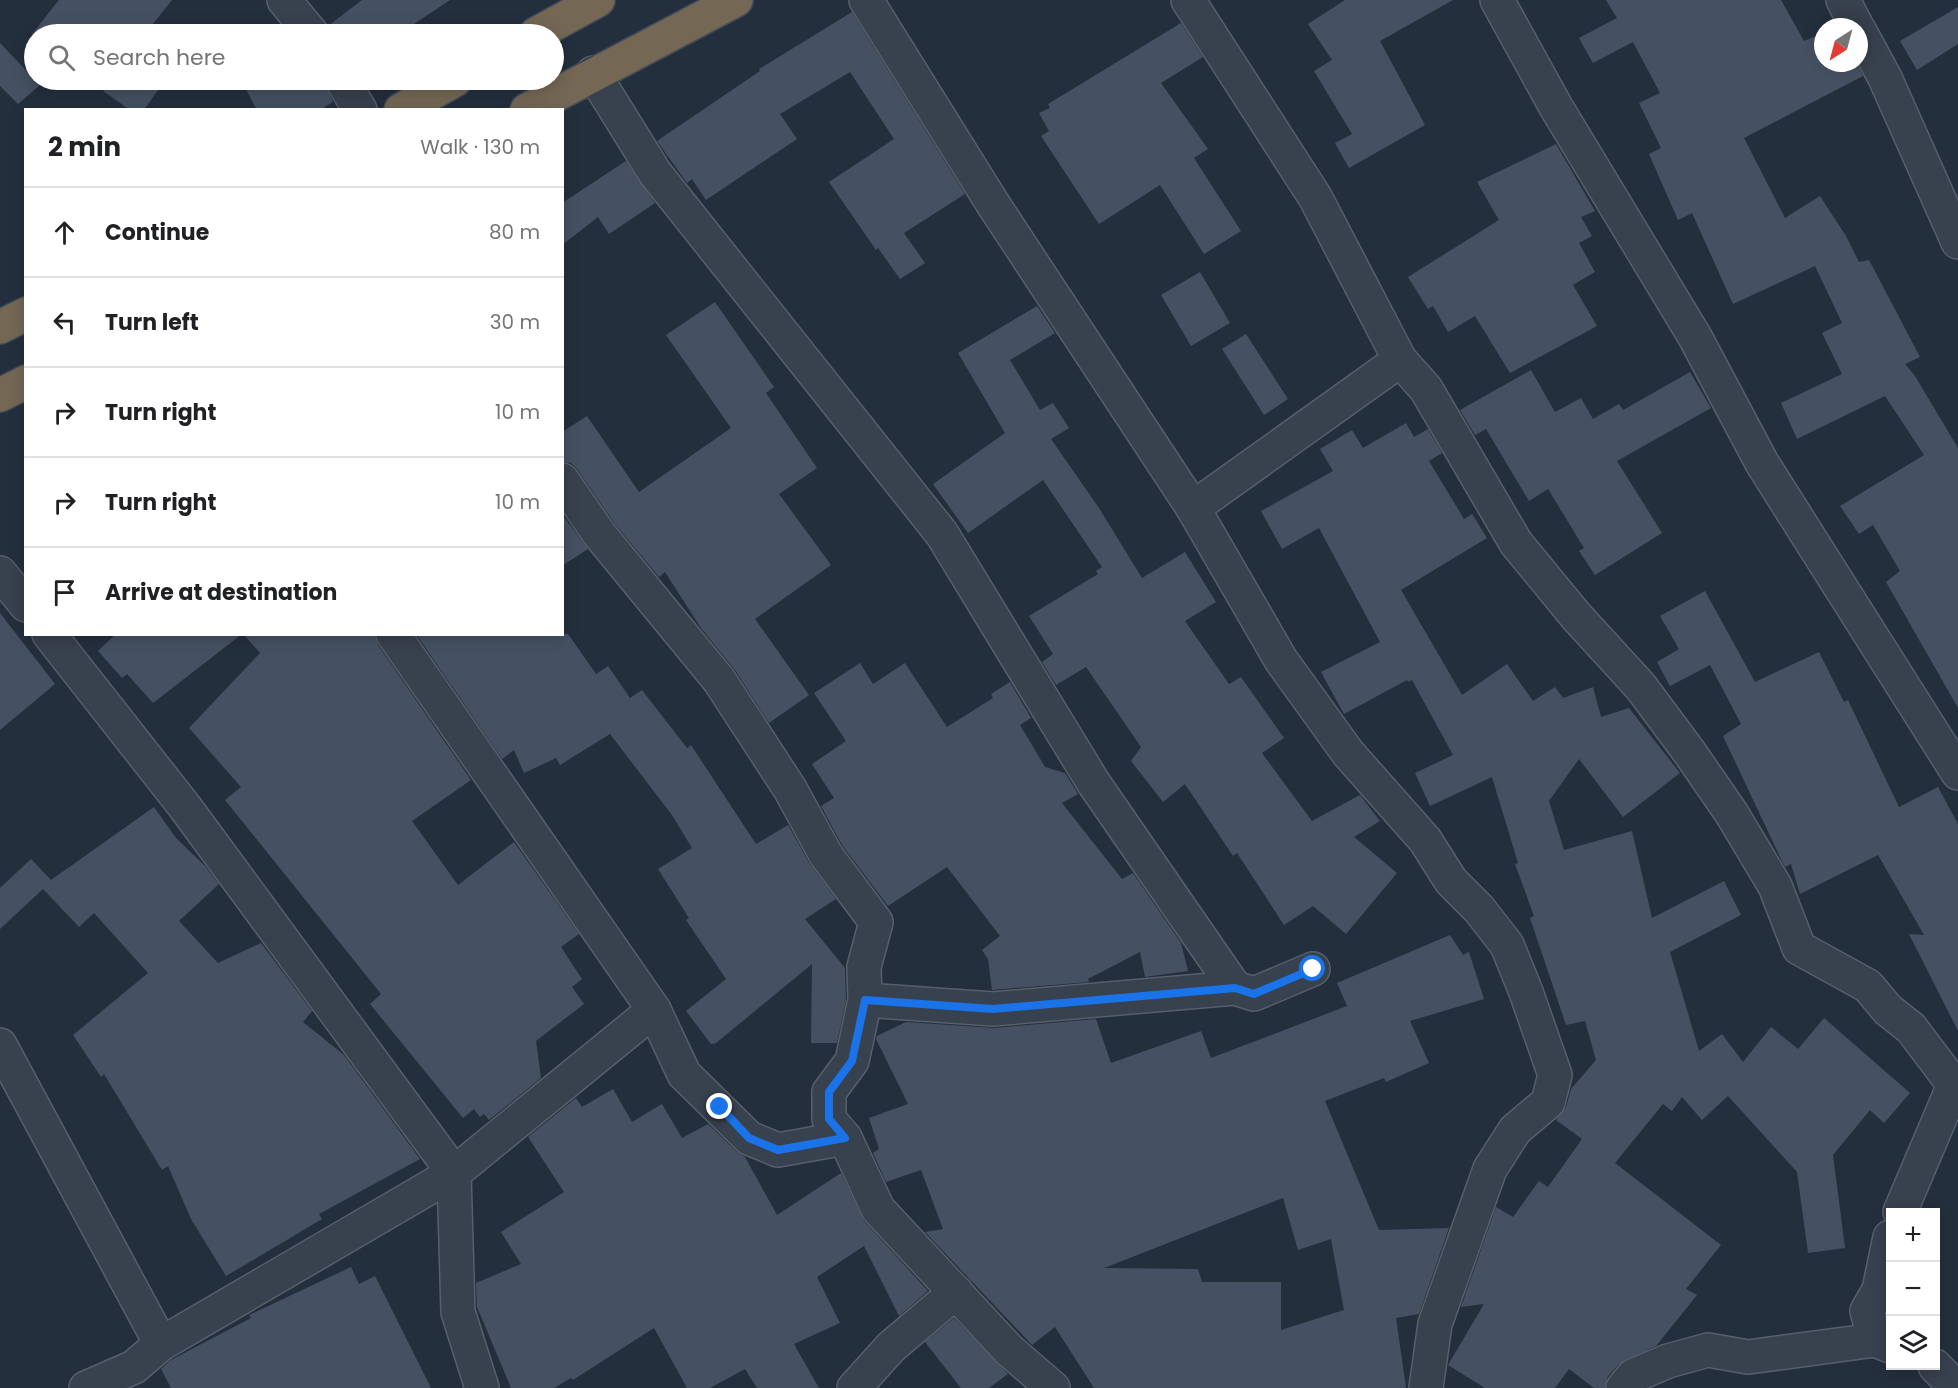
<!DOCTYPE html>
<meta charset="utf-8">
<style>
body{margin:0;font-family:Poppins,sans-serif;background:#f6f6f6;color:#202124}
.controls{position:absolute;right:18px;bottom:18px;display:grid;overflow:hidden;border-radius:0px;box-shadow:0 3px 15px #0003}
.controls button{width:54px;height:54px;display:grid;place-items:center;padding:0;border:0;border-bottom:2px solid #e0e0e0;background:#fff;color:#202124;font:30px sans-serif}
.compass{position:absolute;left:1814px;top:18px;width:54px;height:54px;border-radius:50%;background:#fff;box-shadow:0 3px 15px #0003;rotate:216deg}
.stop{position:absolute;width:18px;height:18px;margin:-14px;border:4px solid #1a73e8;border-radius:50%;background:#fff}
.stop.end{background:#1a73e8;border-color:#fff;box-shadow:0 2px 6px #0008}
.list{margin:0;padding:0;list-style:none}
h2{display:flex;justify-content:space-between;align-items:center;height:78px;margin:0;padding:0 24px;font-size:26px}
h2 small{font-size:20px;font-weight:400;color:#757577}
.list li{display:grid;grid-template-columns:39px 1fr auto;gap:18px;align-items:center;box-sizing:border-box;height:90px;padding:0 24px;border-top:2px solid #e0e0e0}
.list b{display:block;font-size:22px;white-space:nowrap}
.list em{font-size:20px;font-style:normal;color:#757577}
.icon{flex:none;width:33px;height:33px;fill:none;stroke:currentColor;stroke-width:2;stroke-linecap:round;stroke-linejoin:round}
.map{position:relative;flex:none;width:1958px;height:1388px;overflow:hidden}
.search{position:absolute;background:#fff;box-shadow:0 3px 15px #0003;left:24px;top:24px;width:540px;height:66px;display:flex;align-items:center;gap:15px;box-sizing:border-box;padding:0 21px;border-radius:33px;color:#757577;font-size:22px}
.panel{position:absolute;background:#fff;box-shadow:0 3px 15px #0003;left:24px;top:108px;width:540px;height:528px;border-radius:0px}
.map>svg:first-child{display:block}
.building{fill:#455162;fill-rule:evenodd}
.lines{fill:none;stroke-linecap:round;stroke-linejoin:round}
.street-casing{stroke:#565f6c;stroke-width:36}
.highway-casing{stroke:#434c59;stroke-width:36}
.street{stroke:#38414e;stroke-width:33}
.highway{stroke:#746855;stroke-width:33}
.route{stroke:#1a73e8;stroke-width:8}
</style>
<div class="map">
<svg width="1958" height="1388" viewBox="0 0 1958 1388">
<rect width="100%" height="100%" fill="#242f3e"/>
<!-- building -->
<g class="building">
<polygon points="59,0 172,0 145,34 32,34"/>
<polygon points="362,0 450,0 399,34 330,34 328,26"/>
<polygon points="1345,0 1453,0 1380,41 1425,125 1349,168 1335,143 1352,134 1314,71 1332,60 1308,24"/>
<polygon points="1606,0 1781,0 1804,41 1823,33 1823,63 1856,63 1863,76 1744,138 1785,218 1820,196 1846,236 1859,262 1869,260 1920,357 1905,364 1915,376 1958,448 1958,708 1886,582 1900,571 1873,525 1859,534 1840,506 1924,455 1885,396 1797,439 1781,403 1842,374 1822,333 1842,323 1815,266 1733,304 1692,213 1678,220 1649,154 1661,148 1639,103 1660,93 1633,42 1593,63 1579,38 1617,18"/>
<polygon points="1958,7 1958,44 1917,70 1900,41"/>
<polygon points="852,12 965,194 904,233 925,263 900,279 878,248 876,250 829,182 894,139 850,72 780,114 797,139 706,200 692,179 687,183 657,141 760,71 759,69"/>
<polygon points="1181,23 1203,57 1161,83 1208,149 1194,158 1241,231 1204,254 1160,185 1099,224 1041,136 1049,131 1039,113 1050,108 1048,104"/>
<polygon points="0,43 40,85 18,104 0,86"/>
<polygon points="123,80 165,80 144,110 130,110 103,91"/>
<polygon points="241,80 323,80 333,102 320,110 257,110"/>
<polygon points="1556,144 1595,211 1581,217 1592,236 1579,243 1595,272 1573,285 1597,326 1510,373 1475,316 1448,332 1433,306 1428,309 1408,277 1499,220 1477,182"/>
<polygon points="626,161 655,203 609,234 598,217 562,245 562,203"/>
<polygon points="1200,272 1230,323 1191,346 1161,295"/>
<polygon points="715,302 774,387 766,393 817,468 779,494 831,565 755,619 809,695 769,723 735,670 701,628 665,572 659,577 615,524 577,469 571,463 562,462 562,432 587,416 639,492 731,428 666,335"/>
<polygon points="1037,306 1055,333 1010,360 1040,410 1053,403 1069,428 1051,439 1099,508 1142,578 1185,552 1216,602 1185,621 1229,684 1241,677 1284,738 1262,753 1312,821 1360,795 1380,821 1354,837 1397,873 1346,934 1313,906 1284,925 1237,853 1233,856 1185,784 1163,802 1131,761 1141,747 1086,667 1056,685 1042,662 1053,654 1029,616 1098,574 1096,571 1102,567 1043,480 968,533 933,484 1005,433 958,353"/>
<polygon points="1246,334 1288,399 1264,415 1222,349"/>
<polygon points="1531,370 1555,412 1581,398 1593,419 1619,404 1623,410 1690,372 1711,408 1617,461 1662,533 1595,575 1579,551 1584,548 1548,489 1529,501 1486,429 1475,435 1460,410"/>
<polygon points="1406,423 1414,437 1428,429 1442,453 1429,461 1464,519 1472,514 1487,538 1401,590 1462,695 1507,664 1533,701 1555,687 1563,698 1593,687 1601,717 1629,708 1680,773 1623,817 1579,759 1549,801 1564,850 1632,831 1652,918 1724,881 1741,915 1670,952 1699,1051 1722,1034 1743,1062 1771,1027 1798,1049 1824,1018 1910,1093 1884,1123 1870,1110 1833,1155 1845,1248 1808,1253 1797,1172 1728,1096 1702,1120 1682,1097 1672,1111 1663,1104 1615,1163 1721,1245 1686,1289 1697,1295 1656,1346 1619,1364 1608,1376 1605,1388 1594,1388 1569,1369 1555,1388 1485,1388 1448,1365 1484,1304 1461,1307 1496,1207 1513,1217 1539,1181 1548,1187 1582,1139 1556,1120 1566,1107 1571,1089 1596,1060 1585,1021 1566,1025 1530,918 1534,916 1515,864 1518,863 1492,777 1430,806 1415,773 1453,755 1412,680 1408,682 1407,680 1344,714 1321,672 1380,642 1319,528 1282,549 1261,511 1333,471 1320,449 1352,430 1363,448"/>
<polygon points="562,514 588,549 562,566"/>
<polygon points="1705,591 1755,682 1819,652 1844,702 1848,700 1899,807 1938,787 1958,824 1958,1031 1909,934 1924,935 1878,855 1800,894 1791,864 1785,867 1781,859 1723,736 1741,724 1710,665 1670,686 1657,662 1679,649 1660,616"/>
<polygon points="0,613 55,684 0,730"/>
<polygon points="116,634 242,634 153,703 127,674 122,678 98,651"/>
<polygon points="243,634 374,634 378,645 471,780 412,821 458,885 514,842 579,934 561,947 582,979 572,987 584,1004 536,1041 541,1078 489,1120 484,1114 480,1117 474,1109 463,1118 370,1004 381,994 225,800 241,787 189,728 260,653"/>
<polygon points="416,634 568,634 596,674 608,666 630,698 642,690 687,748 691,745 756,844 788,825 810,864 836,899 805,919 845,968 846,1001 837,1043 811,1043 812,964 716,1043 711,1044 686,1011 726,979 686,920 689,918 658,869 692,848 672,815 610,734 560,765 556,758 524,773 514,750 502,759"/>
<polygon points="860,663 873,684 905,663 947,727 993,698 991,694 1010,682 1031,718 1020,725 1045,767 1065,773 1078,794 1062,803 1122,879 1133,873 1181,943 1188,971 1145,977 1140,952 1088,979 1089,982 992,990 988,959 982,950 1000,936 947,867 888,906 842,845 821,806 834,798 812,764 846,741 814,693"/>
<polygon points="154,807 176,838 205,866 219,884 179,921 218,963 261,943 312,1011 303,1022 344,1055 420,1159 319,1214 322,1219 226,1276 191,1219 168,1166 162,1170 104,1074 101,1077 73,1035 148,973 94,913 79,927 43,889 0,929 0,888 31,859 51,880"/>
<path d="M 1450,935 L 1463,955 L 1469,952 L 1484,999 L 1410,1021 L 1429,1063 L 1386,1082 L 1384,1078 L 1325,1101 L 1379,1230 L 1449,1228 L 1419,1314 L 1396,1318 L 1406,1388 L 1094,1388 L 1055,1327 L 1032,1345 L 925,1232 L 943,1229 L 921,1170 L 886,1182 L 873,1153 L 879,1149 L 869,1118 L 908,1104 L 876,1039 L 877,1036 L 906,1022 L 994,1028 L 1096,1019 L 1111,1063 L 1201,1031 L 1211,1058 L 1347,1006 L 1337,983 ZM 1283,1198 L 1298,1250 L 1331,1239 L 1344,1310 L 1281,1330 L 1281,1282 L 1202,1282 L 1198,1269 L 1104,1268 Z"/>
<polygon points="613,1089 632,1122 662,1104 682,1138 708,1124 736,1151 745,1157 777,1215 841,1173 864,1221 928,1291 899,1316 864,1246 817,1277 840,1323 794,1344 819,1388 757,1388 745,1369 710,1388 687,1388 654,1328 573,1380 571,1378 554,1388 511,1388 477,1307 476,1283 521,1264 501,1232 564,1192 528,1137 576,1098 582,1107"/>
<polygon points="351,1267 359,1284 375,1276 431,1388 171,1388 161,1369 171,1360 251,1318 249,1315"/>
<polygon points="954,1318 1008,1374 989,1388 961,1388 925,1342"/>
</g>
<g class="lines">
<!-- street casing -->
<g class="street-casing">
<g id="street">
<polyline points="284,0 312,34"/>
<polyline points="866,0 993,204 1193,508 1281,660 1348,753 1425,840 1451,881 1479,909 1507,945 1526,992 1555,1075 1548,1102 1515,1130 1490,1169 1435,1324 1426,1388"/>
<polyline points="1188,0 1315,197 1400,360 1426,389 1516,543 1576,616 1641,687 1690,753 1732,814 1775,886 1799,948 1868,986 1888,1010 1911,1028 1954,1085 1900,1212"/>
<polyline points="1497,0 1556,107 1695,337 1762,463 1958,773"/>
<polyline points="1843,0 1857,27"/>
<polyline points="1859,30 1885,78 1958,242"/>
<polyline points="593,73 655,173 942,534 1093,782 1235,988"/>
<polyline points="342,80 360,110"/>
<polyline points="562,480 600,535 719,680 790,789 826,855 876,922 864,967 865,1000 852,1061 829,1092 829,1119 845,1138 878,1209 1009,1350 1053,1388"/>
<polyline points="1193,508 1400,360"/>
<polyline points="0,573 26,605"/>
<polyline points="49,634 185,807 454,1173 654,1010"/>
<polyline points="393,634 654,1010 684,1074 749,1138 778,1150 845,1138"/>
<polyline points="865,1000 993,1009 1235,988 1254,994 1313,969"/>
<polyline points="0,1045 161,1344"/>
<polyline points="1890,1237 1879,1290 1867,1311 1875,1340 1890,1346"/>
<polyline points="1935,1366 1956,1388"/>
<polyline points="86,1388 134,1367 161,1344 454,1173 458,1312 482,1388"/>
<polyline points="854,1388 891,1347 956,1292"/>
<polyline points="1623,1388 1633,1376 1668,1361 1708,1350 1748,1357 1875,1340"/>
</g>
</g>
<!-- highway casing -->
<g class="highway-casing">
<g id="highway">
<polyline points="536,34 598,0"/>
<polyline points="401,110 455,80"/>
<polyline points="527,110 736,0"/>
<polyline points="0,327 26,314"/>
<polyline points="0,395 26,382"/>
</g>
</g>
<!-- street -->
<use href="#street" class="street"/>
<!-- highway -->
<use href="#highway" class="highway"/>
</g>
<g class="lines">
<!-- route -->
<polyline class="route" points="720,1107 749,1138 778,1150 845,1138 829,1119 829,1092 852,1061 865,1000 993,1009 1235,988 1254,994 1313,969"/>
</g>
</svg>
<div class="controls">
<button>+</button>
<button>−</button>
<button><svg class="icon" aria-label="layers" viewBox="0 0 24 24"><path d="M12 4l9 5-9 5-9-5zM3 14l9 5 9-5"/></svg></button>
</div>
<svg class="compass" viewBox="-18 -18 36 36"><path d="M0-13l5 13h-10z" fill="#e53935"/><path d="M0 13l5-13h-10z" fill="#757577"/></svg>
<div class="stop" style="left:1313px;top:969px"></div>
<div class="stop end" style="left:720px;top:1107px"></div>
<div class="search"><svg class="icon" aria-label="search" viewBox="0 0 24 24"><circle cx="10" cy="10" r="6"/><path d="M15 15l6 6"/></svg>Search here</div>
<section class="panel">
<h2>2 min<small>Walk · 130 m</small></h2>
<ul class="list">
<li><svg class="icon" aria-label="ahead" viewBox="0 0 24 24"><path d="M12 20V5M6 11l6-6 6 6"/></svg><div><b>Continue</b></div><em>80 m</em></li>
<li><svg class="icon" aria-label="left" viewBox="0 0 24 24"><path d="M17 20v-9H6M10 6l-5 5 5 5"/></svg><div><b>Turn left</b></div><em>30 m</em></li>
<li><svg class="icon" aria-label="right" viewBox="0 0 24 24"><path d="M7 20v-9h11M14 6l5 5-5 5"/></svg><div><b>Turn right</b></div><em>10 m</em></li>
<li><svg class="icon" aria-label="right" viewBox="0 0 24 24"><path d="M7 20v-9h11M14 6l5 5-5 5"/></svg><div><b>Turn right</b></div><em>10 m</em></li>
<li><svg class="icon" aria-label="arrive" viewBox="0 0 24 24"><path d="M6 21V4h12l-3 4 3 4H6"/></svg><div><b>Arrive at destination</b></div></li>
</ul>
</section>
</div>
